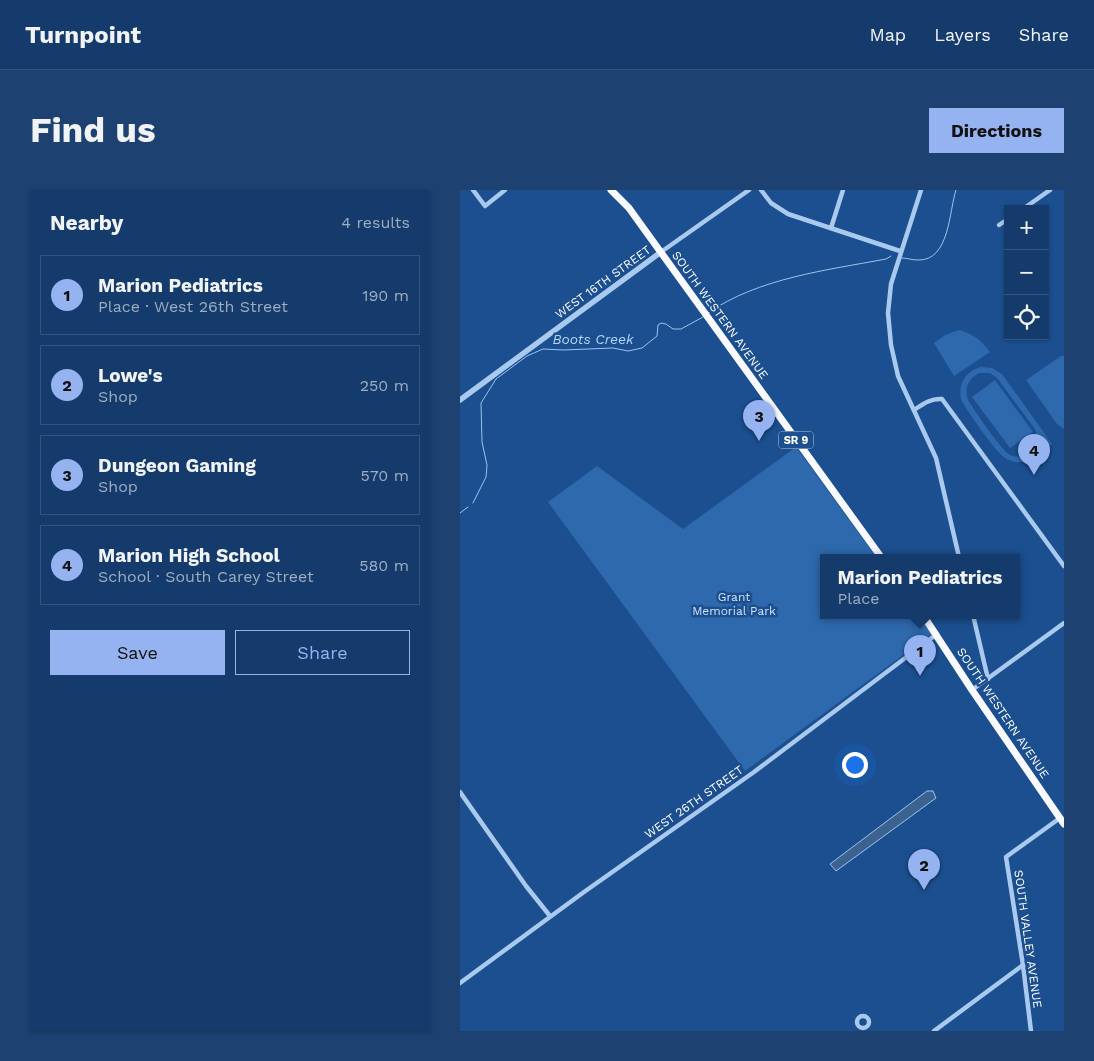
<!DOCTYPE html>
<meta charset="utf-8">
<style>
body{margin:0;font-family:"Work Sans",sans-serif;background:#1d4271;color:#f1f3f6}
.controls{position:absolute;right:15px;top:15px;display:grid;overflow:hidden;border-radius:0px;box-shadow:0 1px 4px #0004}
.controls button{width:45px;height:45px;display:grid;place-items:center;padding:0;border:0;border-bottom:1px solid #33557e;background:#143b6b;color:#f1f3f6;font:25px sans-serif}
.you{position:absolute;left:394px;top:574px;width:18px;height:18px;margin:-12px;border:4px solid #fff;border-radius:50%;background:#1a73e8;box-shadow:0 0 0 8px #1a73e833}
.badge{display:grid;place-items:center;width:32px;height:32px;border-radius:50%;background:#95b2f1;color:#111;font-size:16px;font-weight:700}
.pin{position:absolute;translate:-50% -41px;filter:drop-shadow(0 1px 2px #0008)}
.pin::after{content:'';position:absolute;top:26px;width:18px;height:15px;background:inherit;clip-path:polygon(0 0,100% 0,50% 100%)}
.popup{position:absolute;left:360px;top:364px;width:200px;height:65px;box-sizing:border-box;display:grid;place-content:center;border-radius:0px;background:#143b6b;filter:drop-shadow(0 1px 4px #0005);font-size:16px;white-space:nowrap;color:#9dadc1}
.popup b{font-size:19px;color:#f1f3f6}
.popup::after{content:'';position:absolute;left:50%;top:100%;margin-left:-10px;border:10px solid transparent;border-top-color:#143b6b}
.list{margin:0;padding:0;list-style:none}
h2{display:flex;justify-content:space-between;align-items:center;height:65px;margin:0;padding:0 20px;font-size:21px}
h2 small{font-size:16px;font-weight:400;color:#9dadc1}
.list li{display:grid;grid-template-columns:32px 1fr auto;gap:15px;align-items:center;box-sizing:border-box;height:80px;margin:0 10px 10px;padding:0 10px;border:1px solid #33557e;border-radius:0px}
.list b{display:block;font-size:19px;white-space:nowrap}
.list p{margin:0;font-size:16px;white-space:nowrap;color:#9dadc1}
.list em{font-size:16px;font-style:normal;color:#9dadc1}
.actions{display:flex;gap:10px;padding:15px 20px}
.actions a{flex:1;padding:11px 0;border:1px solid #95b2f1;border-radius:0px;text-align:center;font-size:18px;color:#95b2f1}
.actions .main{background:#95b2f1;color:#111}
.icon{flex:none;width:28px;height:28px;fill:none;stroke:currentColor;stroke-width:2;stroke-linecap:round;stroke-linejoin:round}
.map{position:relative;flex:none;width:604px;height:841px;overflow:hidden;border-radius:0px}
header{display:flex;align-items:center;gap:30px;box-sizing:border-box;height:70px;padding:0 25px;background:#143b6b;border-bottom:1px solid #33557e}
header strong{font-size:24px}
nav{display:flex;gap:28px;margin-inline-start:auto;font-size:18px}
.intro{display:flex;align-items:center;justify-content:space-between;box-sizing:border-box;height:120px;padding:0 30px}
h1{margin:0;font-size:35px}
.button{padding:12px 22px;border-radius:0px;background:#95b2f1;color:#111;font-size:18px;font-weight:700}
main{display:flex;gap:30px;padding:0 30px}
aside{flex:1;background:#143b6b;border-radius:0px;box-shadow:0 1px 4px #0004}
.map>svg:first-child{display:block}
.green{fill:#2e69ad;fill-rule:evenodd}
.water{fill:#3c6290;stroke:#9cc4f0}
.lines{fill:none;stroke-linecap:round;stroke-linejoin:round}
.stream{stroke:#9cc4f0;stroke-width:1}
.minor{stroke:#a9c9ee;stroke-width:4.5}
.tertiary{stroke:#a9c9ee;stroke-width:5.5}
.trunk{stroke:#f8faff;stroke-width:7}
.labels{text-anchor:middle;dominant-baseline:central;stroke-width:5;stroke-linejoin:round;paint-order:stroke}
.shield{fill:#1b4f8f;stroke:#bbcadd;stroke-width:1}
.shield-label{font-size:11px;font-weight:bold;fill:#fff}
.street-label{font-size:12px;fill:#fff;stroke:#1b4f8f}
.park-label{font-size:12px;fill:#cfe3fa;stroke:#1b4f8f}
.water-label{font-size:14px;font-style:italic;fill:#b5d3f5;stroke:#1b4f8f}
</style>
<header>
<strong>Turnpoint</strong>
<nav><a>Map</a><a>Layers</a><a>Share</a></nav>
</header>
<div class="intro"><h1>Find us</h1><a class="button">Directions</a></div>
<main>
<aside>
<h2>Nearby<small>4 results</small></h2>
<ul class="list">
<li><span class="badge">1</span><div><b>Marion Pediatrics</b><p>Place · West 26th Street</p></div><em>190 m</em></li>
<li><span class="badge">2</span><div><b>Lowe's</b><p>Shop</p></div><em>250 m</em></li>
<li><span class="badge">3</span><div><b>Dungeon Gaming</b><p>Shop</p></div><em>570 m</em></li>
<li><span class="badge">4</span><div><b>Marion High School</b><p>School · South Carey Street</p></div><em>580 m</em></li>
</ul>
<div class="actions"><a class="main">Save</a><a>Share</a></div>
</aside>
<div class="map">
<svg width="604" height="841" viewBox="0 0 604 841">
<rect width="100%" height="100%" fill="#1b4f8f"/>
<!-- green -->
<g class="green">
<path d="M 499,140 C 513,144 521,150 530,162 L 494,186 L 474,153 L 485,145 Z"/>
<polygon points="601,166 604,166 604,239 597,234 566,190"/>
<path d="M 521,177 L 532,178 L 542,184 L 592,254 L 588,257 L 583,251 C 581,259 578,265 570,269 C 562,274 552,273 545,268 C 535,261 506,220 501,209 C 498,193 506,181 521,177 ZM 519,183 L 530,183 L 537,188 L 575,239 C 578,247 578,255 572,261 C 566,267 557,268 550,265 C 541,260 515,221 508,210 C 504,198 508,189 519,183 Z"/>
<polygon points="535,190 573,242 550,258 512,207"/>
<polygon points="336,257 416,367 364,367 364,425 458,425 472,444 285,581 88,312 137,276 223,339"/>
</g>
<!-- water -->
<polygon class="water" points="467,601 473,601 476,608 376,681 370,674"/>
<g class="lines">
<!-- stream -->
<g class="stream">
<path d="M 442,68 C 447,68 452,70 458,70 C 490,71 489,20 496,0"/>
<path d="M 248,123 C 298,88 368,80 426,69 L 431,66"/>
<polyline points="13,313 26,287 27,275 22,252 21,213 36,189 67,166 83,159 103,160 153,158 168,161 182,158 197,146 198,135 201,133 206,134 213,139 221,139 243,127"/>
<polyline points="0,323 8,317"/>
</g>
<!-- minor -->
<g class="minor">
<polyline points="13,0 25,16 45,0"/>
<polyline points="301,0 311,13 328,24 440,61"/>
<polyline points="461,0 431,94 428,123 431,155 438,186 476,268 499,367"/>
<polyline points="563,19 590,0"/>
<polyline points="539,35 548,29"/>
<polyline points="371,38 383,0"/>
<polyline points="201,62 289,0"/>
<path d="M 454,220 C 463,214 471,208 482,209 L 604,376"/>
<polyline points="513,425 528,489"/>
<polyline points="512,500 604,433"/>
<polyline points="0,602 66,696 90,726"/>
<polyline points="0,793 124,702 294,582 477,444"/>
<circle cx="403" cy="832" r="6"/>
<polyline points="474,841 563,775"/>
<polyline points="571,841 563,775 546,667 600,628"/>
</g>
<!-- tertiary -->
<polyline class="tertiary" points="0,210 201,62"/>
<!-- trunk -->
<g class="trunk">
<polyline points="151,0 169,18 179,32 421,367"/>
<polyline points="463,425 512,500 604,634"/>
</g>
</g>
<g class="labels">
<!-- shield labels -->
<rect class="shield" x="318.5" y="241.5" width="35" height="17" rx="4"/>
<g class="shield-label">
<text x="336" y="250">SR 9</text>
</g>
<!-- street labels -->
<g class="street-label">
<text transform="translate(143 92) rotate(-36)">WEST 16TH STREET</text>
<text transform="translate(260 125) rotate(54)">SOUTH WESTERN AVENUE</text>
<text transform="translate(543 523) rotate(56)">SOUTH WESTERN AVENUE</text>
<text transform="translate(234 612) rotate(-35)">WEST 26TH STREET</text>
<text transform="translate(568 749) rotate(82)">SOUTH VALLEY AVENUE</text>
</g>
<!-- park labels -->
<g class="park-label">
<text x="274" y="407">Grant<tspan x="274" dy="14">Memorial Park</tspan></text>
</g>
<!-- water labels -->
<g class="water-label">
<text x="133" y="149">Boots Creek</text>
</g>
</g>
</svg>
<div class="controls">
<button>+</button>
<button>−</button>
<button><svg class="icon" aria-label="locate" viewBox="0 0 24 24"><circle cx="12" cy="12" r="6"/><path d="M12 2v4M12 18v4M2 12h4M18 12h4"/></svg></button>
</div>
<div class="you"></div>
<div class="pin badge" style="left:460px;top:486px">1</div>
<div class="popup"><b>Marion Pediatrics</b>Place</div>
<div class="pin badge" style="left:464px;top:700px">2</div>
<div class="pin badge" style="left:299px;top:251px">3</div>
<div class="pin badge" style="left:574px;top:285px">4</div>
</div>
</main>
